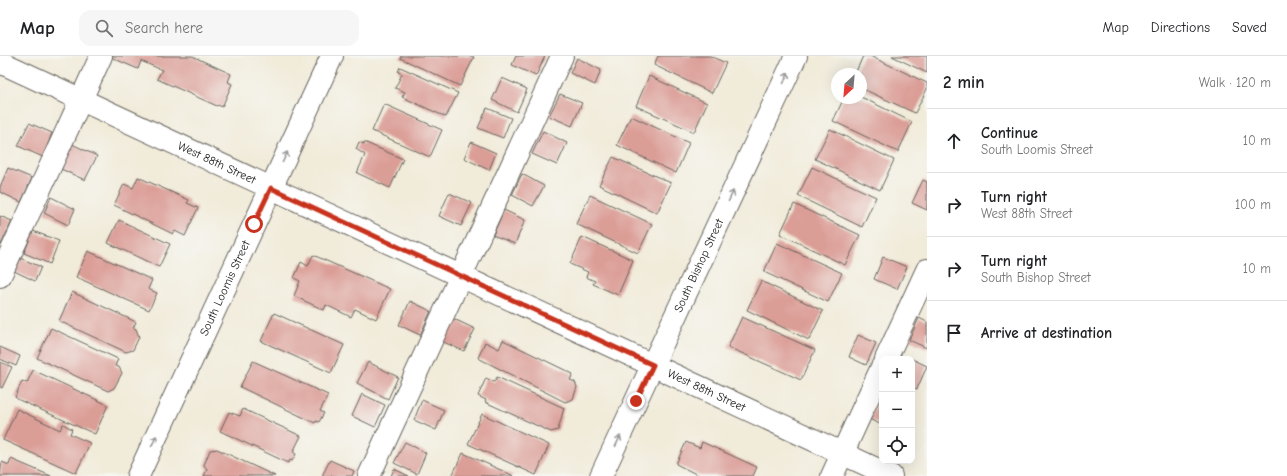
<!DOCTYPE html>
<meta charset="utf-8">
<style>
body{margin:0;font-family:"Comic Neue",sans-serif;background:#f6f6f6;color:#202124}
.controls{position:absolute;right:12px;bottom:12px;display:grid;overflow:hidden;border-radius:8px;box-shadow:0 4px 16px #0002}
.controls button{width:36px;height:36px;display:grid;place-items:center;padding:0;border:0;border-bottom:1px solid #e0e0e0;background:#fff;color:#202124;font:20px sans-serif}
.compass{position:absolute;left:831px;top:12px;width:36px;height:36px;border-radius:50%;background:#fff;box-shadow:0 4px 16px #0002;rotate:206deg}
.stop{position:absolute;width:12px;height:12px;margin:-9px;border:3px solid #c8321e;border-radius:50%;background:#fff}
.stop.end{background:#c8321e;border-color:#fff;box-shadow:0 1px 4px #0008}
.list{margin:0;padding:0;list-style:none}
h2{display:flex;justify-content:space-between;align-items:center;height:52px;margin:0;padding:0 16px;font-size:17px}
h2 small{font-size:13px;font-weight:400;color:#757577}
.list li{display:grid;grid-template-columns:26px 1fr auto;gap:12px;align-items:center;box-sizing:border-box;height:64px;padding:0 16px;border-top:1px solid #e0e0e0}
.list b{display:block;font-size:15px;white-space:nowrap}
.list p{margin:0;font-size:13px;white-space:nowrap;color:#757577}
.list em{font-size:13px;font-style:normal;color:#757577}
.icon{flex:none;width:22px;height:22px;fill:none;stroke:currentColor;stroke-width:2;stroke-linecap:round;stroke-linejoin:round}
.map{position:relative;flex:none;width:927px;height:420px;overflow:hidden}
header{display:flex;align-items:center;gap:24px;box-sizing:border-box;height:56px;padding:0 20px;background:#fff;border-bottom:1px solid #e0e0e0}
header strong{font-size:19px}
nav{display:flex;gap:22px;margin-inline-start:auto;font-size:14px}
.search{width:280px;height:36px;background:#f6f6f6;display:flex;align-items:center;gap:10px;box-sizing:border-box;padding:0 14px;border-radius:12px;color:#757577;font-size:15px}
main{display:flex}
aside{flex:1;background:#fff}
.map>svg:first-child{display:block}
.building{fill:#db9e97}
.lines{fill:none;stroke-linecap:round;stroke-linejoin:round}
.minor-casing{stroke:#67645e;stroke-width:24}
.minor{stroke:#fff;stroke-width:22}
.oneway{stroke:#999}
.route{stroke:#c8321e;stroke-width:5}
.labels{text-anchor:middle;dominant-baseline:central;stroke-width:3;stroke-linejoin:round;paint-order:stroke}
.street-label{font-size:12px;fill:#1c1c1c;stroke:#f6f6f2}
</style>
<header>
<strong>Map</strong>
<div class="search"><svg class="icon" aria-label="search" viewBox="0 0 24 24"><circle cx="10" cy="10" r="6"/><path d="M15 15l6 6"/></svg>Search here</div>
<nav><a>Map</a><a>Directions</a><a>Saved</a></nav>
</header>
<main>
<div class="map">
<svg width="927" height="420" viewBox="0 0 927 420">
<rect width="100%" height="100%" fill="#f6f6f2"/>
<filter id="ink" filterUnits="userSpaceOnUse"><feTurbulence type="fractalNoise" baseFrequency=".025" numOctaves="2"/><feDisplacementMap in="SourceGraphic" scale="8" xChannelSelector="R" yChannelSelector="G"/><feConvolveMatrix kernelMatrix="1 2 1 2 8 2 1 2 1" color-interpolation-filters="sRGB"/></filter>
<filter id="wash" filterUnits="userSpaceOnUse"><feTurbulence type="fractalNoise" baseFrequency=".012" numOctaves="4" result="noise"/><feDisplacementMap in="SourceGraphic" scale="16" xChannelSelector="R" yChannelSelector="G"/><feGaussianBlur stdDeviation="0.9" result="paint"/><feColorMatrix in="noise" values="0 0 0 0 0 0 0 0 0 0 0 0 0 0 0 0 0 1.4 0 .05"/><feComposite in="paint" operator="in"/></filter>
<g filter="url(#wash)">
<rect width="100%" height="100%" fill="#f1ebd9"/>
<g id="blocks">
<!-- building -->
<g class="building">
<polygon points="108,0 192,0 231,18 228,26 232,28 222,51 218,49 217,50 157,23 162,14 141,5 138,13"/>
<polygon points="401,0 472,0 474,1 460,30 400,2"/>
<polygon points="516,0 545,0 536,20 512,9"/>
<polygon points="658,0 710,0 726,7 712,37 654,9"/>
<polygon points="863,0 870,0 927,27 927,33 915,57 861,32 861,18 855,18"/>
<polygon points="892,0 927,0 927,17"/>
<polygon points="577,2 601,14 595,29 570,17"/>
<polygon points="400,11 458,37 446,61 402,41 405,36 395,32 402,18 398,16"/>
<polygon points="649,20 707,47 694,76 636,50"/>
<polygon points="502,22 527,33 517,56 492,44"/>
<polygon points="560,38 582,47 572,70 549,60"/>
<polygon points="861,41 912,66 898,96 833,65 844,42"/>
<polygon points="384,48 442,74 430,101 372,75"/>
<polygon points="487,52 511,62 503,82 478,72"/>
<polygon points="631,60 689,87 676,117 617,89"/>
<polygon points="29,67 52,77 43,101 18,90"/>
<polygon points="830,73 894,104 880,134 815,103"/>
<polygon points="543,75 567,87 557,109 532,98"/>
<polygon points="359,86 364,88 364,86 403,103 390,132 357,117 365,99 356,93"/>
<polygon points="471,86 496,97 489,114 464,102"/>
<polygon points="72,88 97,100 85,124 61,113"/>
<polygon points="613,101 671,127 657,157 599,129"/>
<polygon points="812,111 876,141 862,171 798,140"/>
<polygon points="8,112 32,122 21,146 0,136 0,131"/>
<polygon points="522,118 544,130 533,150 512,139"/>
<polygon points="138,121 189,144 187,147 198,152 185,180 175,175 173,178 114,149 124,128 133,132"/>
<polygon points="923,124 927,126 927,154 912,147"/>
<polygon points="449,137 472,147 461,170 439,160"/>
<polygon points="590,139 652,168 638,197 576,168"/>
<polygon points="51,141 75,153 68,169 44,157"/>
<polygon points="794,148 860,179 845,209 780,178"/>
<polygon points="504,154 525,164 515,188 493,179"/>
<polygon points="0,160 12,165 1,189 0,188"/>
<polygon points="119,164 170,188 159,211 108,187"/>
<polygon points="33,175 59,185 50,208 24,197"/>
<polygon points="582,181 633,204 618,239 593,228 595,225 586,221 588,216 570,208"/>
<polygon points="777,187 842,217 828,246 764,216"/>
<polygon points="88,195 152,224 148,233 157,237 149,254 76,221"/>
<polygon points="313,199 390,233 376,263 355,253 351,261 326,249 324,254 294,240 300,225 294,222 301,206 308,210"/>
<polygon points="18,201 41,211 35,225 12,214"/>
<polygon points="883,201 907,211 897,233 874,223"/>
<polygon points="761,225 823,255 809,284 747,254"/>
<polygon points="72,236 136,266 133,272 136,273 139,281 133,294 126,296 59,265"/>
<polygon points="410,245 431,255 420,279 399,269"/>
<polygon points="274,257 344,289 331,317 261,285"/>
<polygon points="742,261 815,294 801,324 728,291"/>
<polygon points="452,262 475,273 464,295 441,285"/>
<polygon points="919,262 927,266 927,292 909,284"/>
<polygon points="51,272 118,303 115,310 119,311 122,317 114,332 108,335 37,302"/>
<polygon points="858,279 876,287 866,309 849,301"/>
<polygon points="503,284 573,318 570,324 575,326 577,331 573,343 565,346 478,302 485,286 499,293"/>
<polygon points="0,291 20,300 16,310 0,303"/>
<polygon points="912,303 927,310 917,333 912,331"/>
<polygon points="253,305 328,339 320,355 324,357 319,366 316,365 315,367 240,331"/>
<polygon points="0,306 12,311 2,332 0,331"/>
<polygon points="368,306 398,321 388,343 357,327"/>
<polygon points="33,314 108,349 95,378 19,344 15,341 22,325 27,327"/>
<polygon points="497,321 564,352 558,374 551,376 485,346 486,344 478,340 486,322 494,326"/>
<polygon points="362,338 385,349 375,371 352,360"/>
<polygon points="881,339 882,339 882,369 869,363"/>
<polygon points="422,344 444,354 436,374 414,364"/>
<polygon points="17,353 60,374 63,368 72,373 70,378 90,387 76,417 3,384"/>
<polygon points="243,353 301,380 293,396 296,398 292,405 290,404 288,407 220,375 229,356 240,360"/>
<polygon points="482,358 549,389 536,419 468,388"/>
<polygon points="405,386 426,397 417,418 394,407"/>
<polygon points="686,386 700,392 702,386 757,411 753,420 700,420 676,408"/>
<polygon points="217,393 275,420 204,420 207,413 204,409 210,394"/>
<polygon points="463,397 514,420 452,420"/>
<polygon points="11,403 51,420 0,420 2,406 9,409"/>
<polygon points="330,404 354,415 352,420 322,420"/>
<polygon points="394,413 409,420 391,420"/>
</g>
</g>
</g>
<g filter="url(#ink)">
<use href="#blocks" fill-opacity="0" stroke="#67645e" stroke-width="1"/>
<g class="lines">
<!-- minor casing -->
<g class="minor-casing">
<g id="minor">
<path id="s1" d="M 0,6 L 891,420"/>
<polyline points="0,220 101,0"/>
<polyline points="886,303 927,214"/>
<path id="s2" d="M 138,420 L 332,0"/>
<polyline points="369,420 562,0"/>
<path id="s3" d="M 601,420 L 796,0"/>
<polyline points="832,420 882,311"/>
</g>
</g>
<!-- minor -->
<use href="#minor" class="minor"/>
</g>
<!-- one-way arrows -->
<defs><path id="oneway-shaft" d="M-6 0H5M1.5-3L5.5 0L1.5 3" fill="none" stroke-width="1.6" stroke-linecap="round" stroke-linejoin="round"/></defs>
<g class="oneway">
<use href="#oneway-shaft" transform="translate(786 22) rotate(-65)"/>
<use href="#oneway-shaft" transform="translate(285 101) rotate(-65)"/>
<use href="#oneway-shaft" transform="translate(731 140) rotate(-65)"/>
<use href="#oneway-shaft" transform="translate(154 385) rotate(-65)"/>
<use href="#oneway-shaft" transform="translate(618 385) rotate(-65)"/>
</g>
</g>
<g class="lines" filter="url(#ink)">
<!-- route -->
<polyline class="route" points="254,168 271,132 653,309 636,345"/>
</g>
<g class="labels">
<!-- street labels -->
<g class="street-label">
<text stroke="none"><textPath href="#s1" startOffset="239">West 88th Street</textPath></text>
<text stroke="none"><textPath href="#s3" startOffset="232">South Bishop Street</textPath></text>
<text stroke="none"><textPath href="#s2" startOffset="207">South Loomis Street</textPath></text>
<text stroke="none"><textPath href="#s1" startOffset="779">West 88th Street</textPath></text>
</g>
</g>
</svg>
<div class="controls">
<button>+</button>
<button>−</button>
<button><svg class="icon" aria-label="locate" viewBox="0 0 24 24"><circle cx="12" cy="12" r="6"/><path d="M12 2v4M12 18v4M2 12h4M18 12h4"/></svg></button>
</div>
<svg class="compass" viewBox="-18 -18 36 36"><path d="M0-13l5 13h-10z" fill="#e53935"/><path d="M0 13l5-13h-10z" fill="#757577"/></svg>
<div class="stop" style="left:254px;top:168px"></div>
<div class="stop end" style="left:636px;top:345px"></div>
</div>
<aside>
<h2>2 min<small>Walk · 120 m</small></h2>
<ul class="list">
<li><svg class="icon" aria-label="ahead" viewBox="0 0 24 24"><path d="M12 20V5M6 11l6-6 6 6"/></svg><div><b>Continue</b><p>South Loomis Street</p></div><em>10 m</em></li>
<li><svg class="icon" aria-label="right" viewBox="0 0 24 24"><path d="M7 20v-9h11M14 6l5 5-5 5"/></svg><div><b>Turn right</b><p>West 88th Street</p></div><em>100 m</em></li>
<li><svg class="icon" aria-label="right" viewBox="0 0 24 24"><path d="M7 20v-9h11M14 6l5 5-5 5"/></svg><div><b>Turn right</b><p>South Bishop Street</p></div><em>10 m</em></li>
<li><svg class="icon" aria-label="arrive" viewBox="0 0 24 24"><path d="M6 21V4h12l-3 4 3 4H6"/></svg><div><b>Arrive at destination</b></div></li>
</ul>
</aside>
</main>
